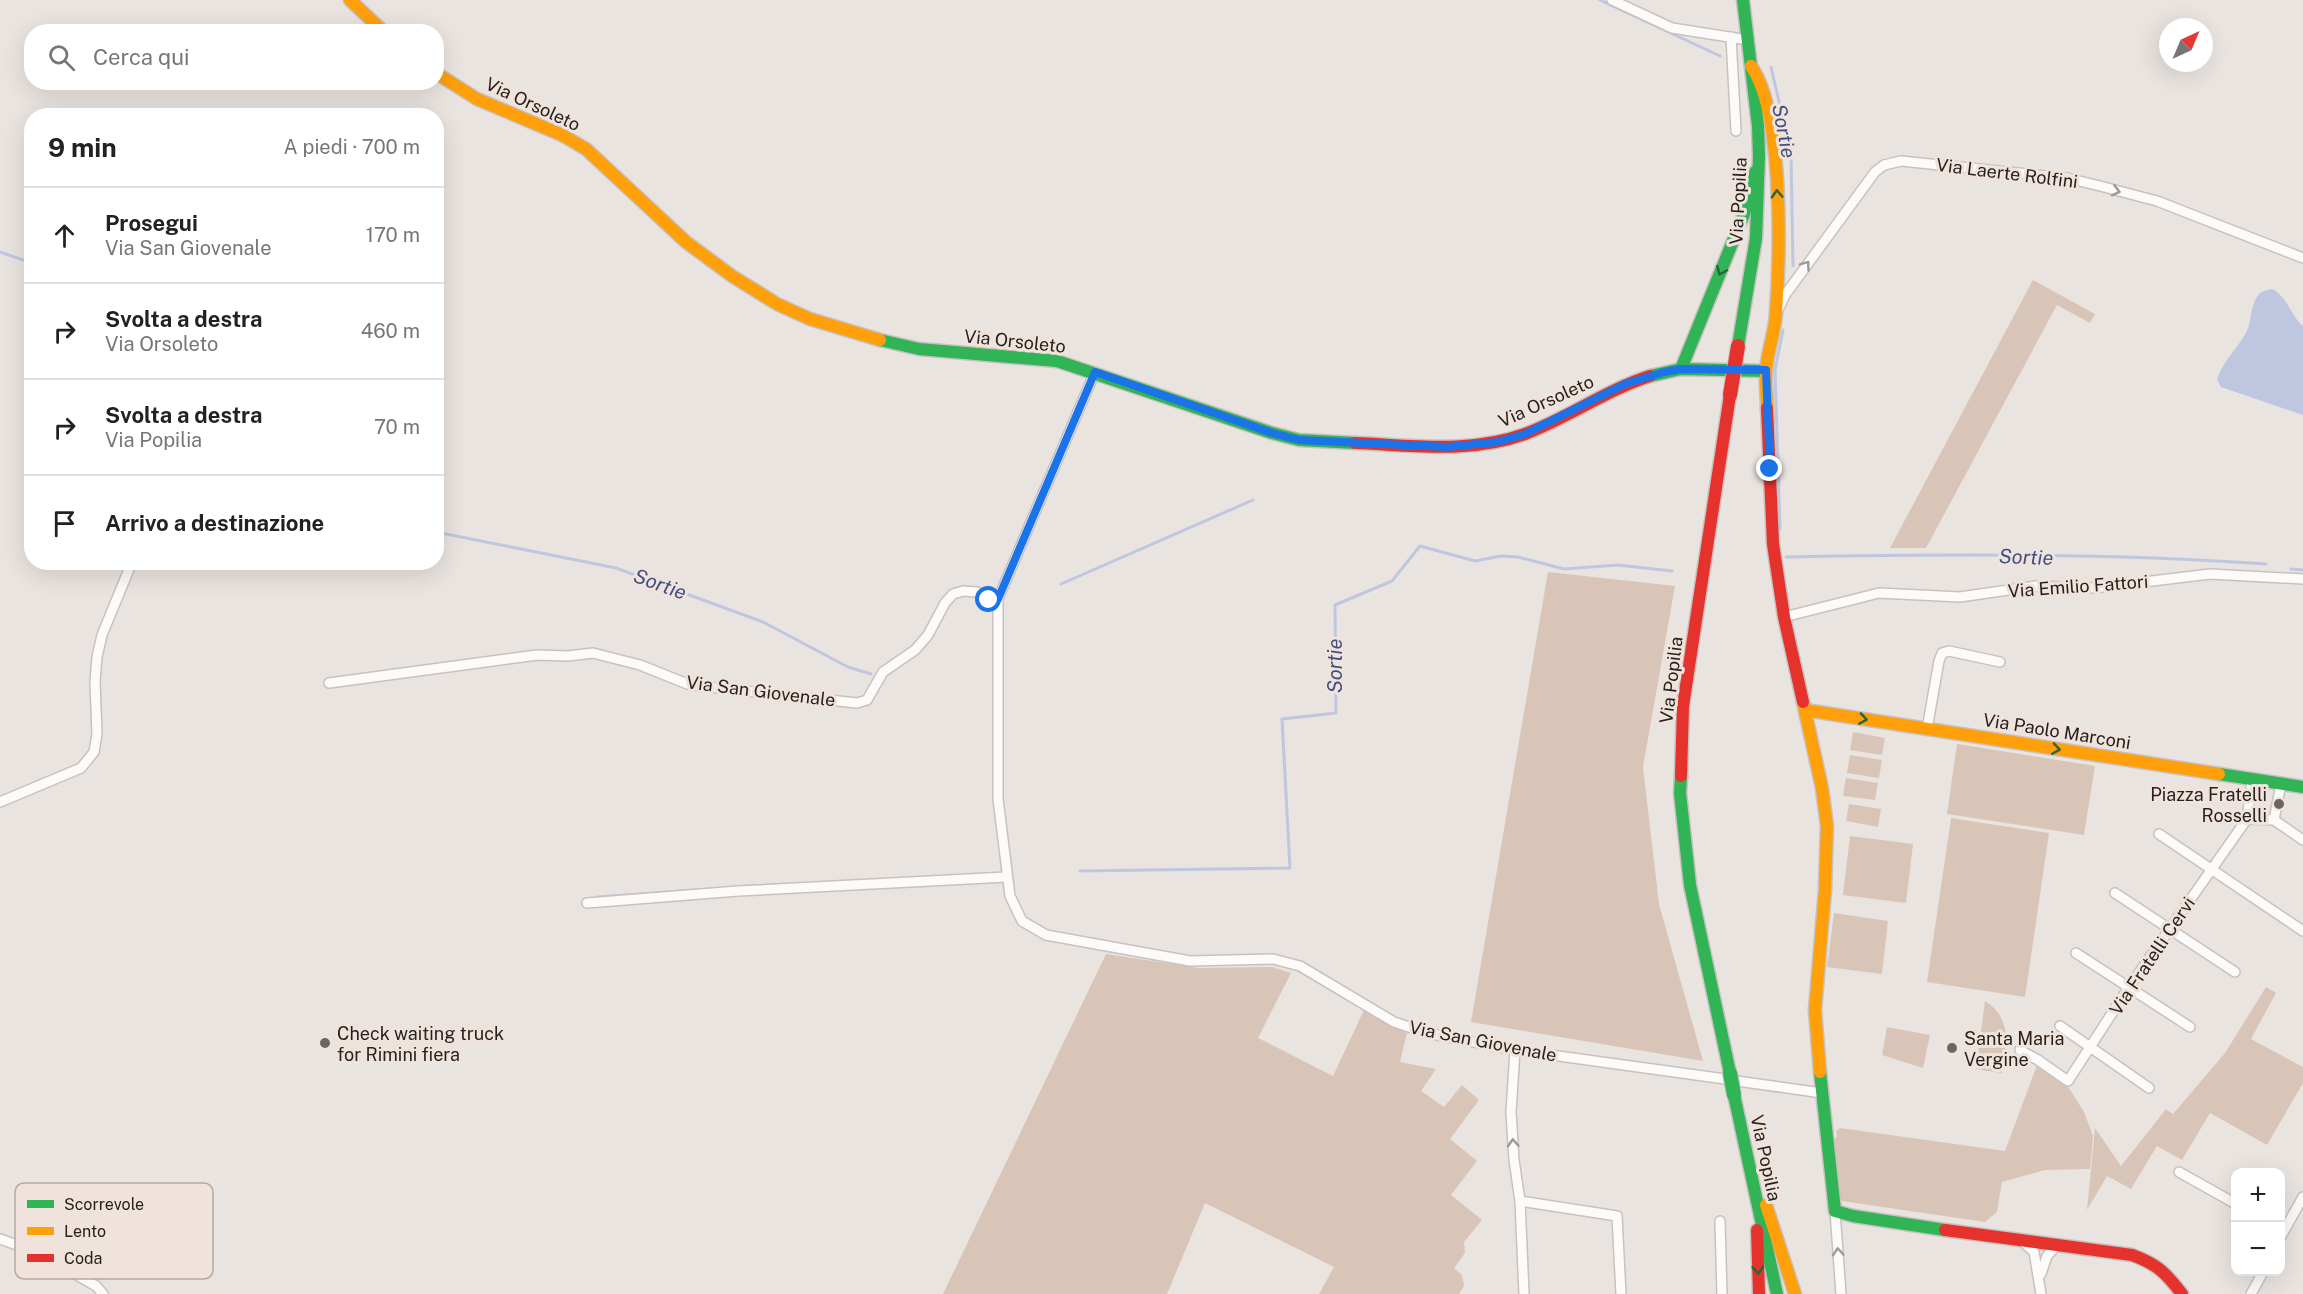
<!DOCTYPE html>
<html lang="it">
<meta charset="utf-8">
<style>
body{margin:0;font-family:"Public Sans",sans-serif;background:#f6f6f6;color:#222}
.controls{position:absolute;right:18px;bottom:18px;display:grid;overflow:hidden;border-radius:12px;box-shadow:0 6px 24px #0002}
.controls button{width:54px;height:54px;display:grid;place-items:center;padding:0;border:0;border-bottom:2px solid #e0e0e0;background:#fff;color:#222;font:30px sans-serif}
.compass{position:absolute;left:2159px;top:18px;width:54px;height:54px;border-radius:50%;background:#fff;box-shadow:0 6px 24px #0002;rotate:44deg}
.stop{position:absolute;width:18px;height:18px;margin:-14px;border:4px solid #1a73e8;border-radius:50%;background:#fff}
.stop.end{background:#1a73e8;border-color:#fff;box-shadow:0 2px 6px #0008}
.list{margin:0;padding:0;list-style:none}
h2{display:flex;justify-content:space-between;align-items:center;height:78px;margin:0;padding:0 24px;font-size:26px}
h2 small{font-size:20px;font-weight:400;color:#767676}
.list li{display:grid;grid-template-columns:39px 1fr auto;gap:18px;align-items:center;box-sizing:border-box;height:96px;padding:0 24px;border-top:2px solid #e0e0e0}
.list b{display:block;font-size:22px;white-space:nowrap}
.list p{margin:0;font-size:20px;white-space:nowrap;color:#767676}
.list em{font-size:20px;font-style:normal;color:#767676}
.icon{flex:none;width:33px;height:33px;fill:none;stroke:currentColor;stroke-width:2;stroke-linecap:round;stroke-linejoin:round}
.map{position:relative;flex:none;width:2303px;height:1294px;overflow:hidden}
.search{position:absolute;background:#fff;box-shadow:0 6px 24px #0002;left:24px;top:24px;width:420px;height:66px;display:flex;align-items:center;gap:15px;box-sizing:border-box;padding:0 21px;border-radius:24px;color:#767676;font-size:22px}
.panel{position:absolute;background:#fff;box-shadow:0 6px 24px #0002;left:24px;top:108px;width:420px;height:462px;border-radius:24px}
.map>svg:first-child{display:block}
.green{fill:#d9c5b8}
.water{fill:#bfc7e0}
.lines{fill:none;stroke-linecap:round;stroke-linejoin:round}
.stream{stroke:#bfc7e0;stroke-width:3}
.street-casing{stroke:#c7c2bf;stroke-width:12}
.fast-casing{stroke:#c7c2bf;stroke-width:15}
.slow-casing{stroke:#c7c2bf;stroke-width:15}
.jam-casing{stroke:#c7c2bf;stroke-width:15}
.street{stroke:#fcfbfa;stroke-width:9}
.fast{stroke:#30b455;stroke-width:12}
.slow{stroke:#ff9f0a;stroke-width:12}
.jam{stroke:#e5322d;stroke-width:12}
.fast-bridge-casing{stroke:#c7c2bf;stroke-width:16;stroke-linecap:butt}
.jam-bridge-casing{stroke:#c7c2bf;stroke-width:16;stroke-linecap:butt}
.fast-bridge{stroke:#30b455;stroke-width:14}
.jam-bridge{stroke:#e5322d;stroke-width:14}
.oneway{stroke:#9c9997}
.oneway2{stroke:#2a6437}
.route{stroke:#1a73e8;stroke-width:8}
.poi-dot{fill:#6b6663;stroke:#efe3db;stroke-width:2}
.labels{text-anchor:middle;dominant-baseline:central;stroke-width:6;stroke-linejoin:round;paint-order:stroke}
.street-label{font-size:18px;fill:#26221f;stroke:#efe3db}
.poi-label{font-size:18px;fill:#26221f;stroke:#efe3db;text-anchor:start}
.water-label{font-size:20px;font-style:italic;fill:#405082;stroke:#efe3db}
.key{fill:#efe3db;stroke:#b3a9a3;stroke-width:1.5}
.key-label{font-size:16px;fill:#26221f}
</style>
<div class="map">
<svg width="2303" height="1294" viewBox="0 0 2303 1294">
<rect width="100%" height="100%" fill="#eae4e0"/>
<!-- green -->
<g class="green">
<polygon points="2033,280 2095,314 2090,323 2057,305 1926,548 1890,548"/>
<polygon points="1548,572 1675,586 1643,767 1659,904 1703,1061 1471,1022"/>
<polygon points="1853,732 1885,738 1882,755 1850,750"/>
<polygon points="1957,744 2095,766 2084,835 1947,814"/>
<polygon points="1850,755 1882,760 1879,778 1847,773"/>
<polygon points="1846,778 1878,783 1875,800 1843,796"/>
<polygon points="1849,804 1881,809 1878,827 1846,821"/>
<polygon points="1951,818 2049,833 2025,997 1927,982"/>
<polygon points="1850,836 1913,844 1906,903 1843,895"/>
<polygon points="1834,913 1888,921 1882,974 1827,967"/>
<polygon points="1106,954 1199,968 1272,967 1291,973 1258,1038 1333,1076 1364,1010 1407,1033 1400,1062 1436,1069 1421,1091 1444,1107 1462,1085 1479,1100 1450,1139 1477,1161 1451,1195 1482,1220 1464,1242 1465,1253 1454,1268 1462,1275 1464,1286 1459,1294 1319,1294 1334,1267 1205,1203 1167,1294 943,1294"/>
<polygon points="2266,987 2276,993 2251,1039 2303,1067 2303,1083 2267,1145 2210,1113 2182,1160 2157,1146 2131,1189 2107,1176 2087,1210 2095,1128 2121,1166 2166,1109 2173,1114 2225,1053"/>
<path d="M 1985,1001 C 2013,1019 2006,1044 2002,1073 L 1976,1069 Z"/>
<polygon points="1887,1027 1930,1035 1923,1068 1882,1055"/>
<polygon points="2037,1065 2069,1088 2084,1112 2093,1136 2090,1169 2045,1170 2002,1182 1997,1212 1985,1222 1842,1201 1838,1192 1833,1142 1837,1136 1836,1131 1840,1128 2005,1151"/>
</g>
<!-- water -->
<path class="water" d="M 2272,289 C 2288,297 2290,315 2303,326 L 2303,415 L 2221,387 L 2217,379 C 2225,358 2238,348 2247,331 C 2252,319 2250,305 2259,294 C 2262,291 2267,290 2272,289 Z"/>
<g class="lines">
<!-- stream -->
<g class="stream">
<polyline points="1600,0 1720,56"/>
<polyline points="1771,67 1791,153 1793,266"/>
<polyline points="0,252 32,263"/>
<polyline points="1780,529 1775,370 1783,330"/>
<polyline points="436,532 616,568 763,622 848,667 871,674"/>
<path d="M 1786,557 C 1946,554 2107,553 2266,564"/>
<polyline points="2291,569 2303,570"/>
<polyline points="1061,584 1253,500"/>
<polyline points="1080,871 1290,868 1282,719 1336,713 1335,605 1392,581 1420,546 1475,561 1501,556 1518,557 1564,569 1618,565 1672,571"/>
<polyline points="745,886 776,885"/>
<polyline points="598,897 710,889"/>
</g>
<!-- street casing -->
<g class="street-casing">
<g id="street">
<polyline points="1612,0 1672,28 1748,40"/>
<polyline points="1731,37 1736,131"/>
<polyline points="1778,310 1785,295 1875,172 1884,165 1901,161 2067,178 2100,186 2157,201 2303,258"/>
<polyline points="1095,372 998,599 998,799 1010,896 1022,921 1046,935 1190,961 1273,959 1300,966 1394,1022 1427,1033 1515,1050 1725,1079"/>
<polyline points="1784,617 1879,593 1960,597 2036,586 2094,588 2210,574 2303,579"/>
<polyline points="329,683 537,655 568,656 593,653 640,665 690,685 857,703 867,700 883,672 915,650 928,635 945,603 953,594 963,591 977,592 989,600 998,599"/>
<polyline points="1927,729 1939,661 1942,653 1949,651 2000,662"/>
<polyline points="0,802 81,768 94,752 97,734 95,682 97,657 102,635 132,562"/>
<polyline points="2247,819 2274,820 2303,840"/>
<polyline points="2274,820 2281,784"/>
<polyline points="2159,834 2303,931"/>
<polyline points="2115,893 2235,972"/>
<polyline points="587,903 738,891 1006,877"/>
<polyline points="2076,953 2190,1027"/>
<polyline points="2060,1026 2149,1088"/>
<polyline points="1515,1050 1511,1112 1514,1160 1520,1201 1524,1294"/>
<polyline points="2020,1050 2038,1060 2068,1081 2129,987 2247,819 2252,779"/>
<polyline points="1737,1081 1822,1093"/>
<polyline points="2179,1172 2236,1204"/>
<polyline points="1520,1201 1617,1216 1621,1294"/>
<polyline points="1835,1211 1841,1294"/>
<polyline points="1720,1221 1722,1294"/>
<polyline points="2280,1238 2303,1197"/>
<polyline points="0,1239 39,1253 96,1286 103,1294"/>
<polyline points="2023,1242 2034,1252 2041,1294"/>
<polyline points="2041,1274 2047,1256 2056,1246"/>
<polyline points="2251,1294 2263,1272"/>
</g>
</g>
<!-- fast casing -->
<g class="fast-casing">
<g id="fast">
<polyline points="880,340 919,349 1057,361 1272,433 1299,440 1355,443"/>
<polyline points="1738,346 1756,238 1759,156 1758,126 1743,0"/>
<polyline points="1681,369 1744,214 1755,172"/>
<polyline points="1650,376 1681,369 1766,371"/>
<polyline points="2219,774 2303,787"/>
<polyline points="1681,776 1680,793 1690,885 1730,1073"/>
<polyline points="1820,1072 1835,1211 1853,1216 1945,1230"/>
<polyline points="1734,1095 1777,1294"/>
</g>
</g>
<!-- slow casing -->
<g class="slow-casing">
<g id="slow">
<polyline points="350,0 384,32"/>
<path d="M 1751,66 C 1784,113 1780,254 1776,313 C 1775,333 1767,352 1766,371 C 1765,383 1767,396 1767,408"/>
<polyline points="436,73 477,99 562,135 586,149 686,242 732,276 777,304 810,319 880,340"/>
<polyline points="1803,702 1822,788 1827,826 1825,890 1815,1010 1820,1072"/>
<polyline points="1805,710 2219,774"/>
<polyline points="1766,1205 1795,1294"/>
</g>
</g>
<!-- jam casing -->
<g class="jam-casing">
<g id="jam">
<polyline points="1767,408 1773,544 1784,617 1803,702"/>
<path d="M 1355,443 C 1410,445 1471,454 1525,434 C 1568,418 1606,390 1650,376"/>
<polyline points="1681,776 1683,706 1730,395"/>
<polyline points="1757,1230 1759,1294"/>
<path d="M 1945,1230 L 2132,1255 C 2157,1264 2166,1273 2182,1294"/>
</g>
</g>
<!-- street -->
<use href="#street" class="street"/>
<!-- fast -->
<use href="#fast" class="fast"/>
<!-- slow -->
<use href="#slow" class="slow"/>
<!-- jam -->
<use href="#jam" class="jam"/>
<!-- fast-bridge casing -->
<g class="fast-bridge-casing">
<polyline id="fast-bridge" points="1730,1073 1734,1095"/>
</g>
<!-- jam-bridge casing -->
<g class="jam-bridge-casing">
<polyline id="jam-bridge" points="1730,395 1738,346"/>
</g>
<!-- fast-bridge -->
<use href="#fast-bridge" class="fast-bridge"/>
<!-- jam-bridge -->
<use href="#jam-bridge" class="jam-bridge"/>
</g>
<!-- one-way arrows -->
<defs><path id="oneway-chevron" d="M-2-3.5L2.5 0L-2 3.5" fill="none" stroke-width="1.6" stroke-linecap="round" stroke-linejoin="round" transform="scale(1.5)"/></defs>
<g class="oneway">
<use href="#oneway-chevron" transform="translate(2116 191) rotate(14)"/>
<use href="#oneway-chevron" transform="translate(1806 265) rotate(-54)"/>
<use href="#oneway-chevron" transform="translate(1513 1143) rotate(-93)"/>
<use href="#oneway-chevron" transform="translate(1838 1252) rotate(-94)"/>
</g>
<g class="oneway2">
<use href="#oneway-chevron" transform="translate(1777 194) rotate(-93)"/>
<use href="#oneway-chevron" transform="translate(1721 271) rotate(112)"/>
<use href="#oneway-chevron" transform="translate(1863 719) rotate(9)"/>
<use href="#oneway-chevron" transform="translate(2056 749) rotate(9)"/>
<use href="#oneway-chevron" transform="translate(1758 1270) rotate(88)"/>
</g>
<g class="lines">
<!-- route -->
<polyline class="route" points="989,600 998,599 1095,372 1272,433 1299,440 1447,447 1497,442 1525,434 1625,384 1664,372 1681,369 1766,370 1770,469"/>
</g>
<!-- markers -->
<g class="poi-dot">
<circle cx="2279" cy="804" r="6"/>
<circle cx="325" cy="1043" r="6"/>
<circle cx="1952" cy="1048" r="6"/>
</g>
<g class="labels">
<!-- street labels -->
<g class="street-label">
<text transform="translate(533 104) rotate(25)">Via Orsoleto</text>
<text transform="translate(2007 173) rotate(7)">Via Laerte Rolfini</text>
<text transform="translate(1738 201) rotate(-87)">Via Popilia</text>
<text transform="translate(1015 341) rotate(6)">Via Orsoleto</text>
<text transform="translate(1546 401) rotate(-24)">Via Orsoleto</text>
<text transform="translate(2078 586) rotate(-4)">Via Emilio Fattori</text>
<text transform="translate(1671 680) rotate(-83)">Via Popilia</text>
<text transform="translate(761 691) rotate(7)">Via San Giovenale</text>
<text transform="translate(2057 731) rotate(9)">Via Paolo Marconi</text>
<text transform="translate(2152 956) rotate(-56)">Via Fratelli Cervi</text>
<text transform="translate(1483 1041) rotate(11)">Via San Giovenale</text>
<text transform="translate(1766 1158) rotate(78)">Via Popilia</text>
</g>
<!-- poi labels -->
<g class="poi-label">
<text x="2267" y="794" text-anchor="end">Piazza Fratelli<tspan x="2267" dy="21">Rosselli</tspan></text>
<text x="337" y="1033">Check waiting truck<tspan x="337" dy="21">for Rimini fiera</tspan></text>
<text x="1964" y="1038">Santa Maria<tspan x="1964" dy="21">Vergine</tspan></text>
</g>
<!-- water labels -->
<g class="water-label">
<text transform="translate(1784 131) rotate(79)">Sortie</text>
<text transform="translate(2026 557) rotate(2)">Sortie</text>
<text transform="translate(660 584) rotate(20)">Sortie</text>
<text transform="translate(1335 666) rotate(-90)">Sortie</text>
</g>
</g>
<!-- legend -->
<rect x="15" y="1183" width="198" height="96" rx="9" class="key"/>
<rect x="27" y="1200" width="27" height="8" fill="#30b455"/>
<rect x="27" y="1227" width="27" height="8" fill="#ff9f0a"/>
<rect x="27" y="1254" width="27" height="8" fill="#e5322d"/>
<g class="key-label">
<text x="64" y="1210">Scorrevole</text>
<text x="64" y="1237">Lento</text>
<text x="64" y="1264">Coda</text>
</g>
</svg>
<div class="controls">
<button>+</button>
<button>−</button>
</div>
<svg class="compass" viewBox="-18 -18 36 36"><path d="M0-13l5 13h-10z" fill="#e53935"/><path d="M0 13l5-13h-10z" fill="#767676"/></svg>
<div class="stop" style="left:989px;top:600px"></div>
<div class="stop end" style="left:1770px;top:469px"></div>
<div class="search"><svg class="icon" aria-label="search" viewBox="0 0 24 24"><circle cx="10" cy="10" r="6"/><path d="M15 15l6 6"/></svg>Cerca qui</div>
<section class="panel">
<h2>9 min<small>A piedi · 700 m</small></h2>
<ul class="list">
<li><svg class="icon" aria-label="ahead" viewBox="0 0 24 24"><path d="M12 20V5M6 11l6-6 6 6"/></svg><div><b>Prosegui</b><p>Via San Giovenale</p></div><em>170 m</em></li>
<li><svg class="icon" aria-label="right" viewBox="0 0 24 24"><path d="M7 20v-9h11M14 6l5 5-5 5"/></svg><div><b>Svolta a destra</b><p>Via Orsoleto</p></div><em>460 m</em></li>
<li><svg class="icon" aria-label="right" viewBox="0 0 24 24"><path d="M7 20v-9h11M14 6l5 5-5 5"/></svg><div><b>Svolta a destra</b><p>Via Popilia</p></div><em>70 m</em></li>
<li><svg class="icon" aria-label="arrive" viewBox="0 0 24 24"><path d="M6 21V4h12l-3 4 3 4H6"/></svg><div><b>Arrivo a destinazione</b></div></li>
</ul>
</section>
</div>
